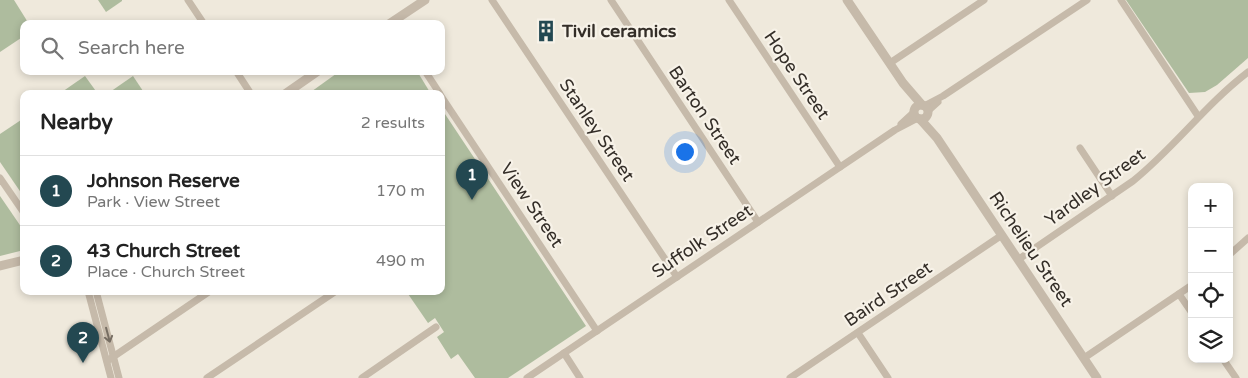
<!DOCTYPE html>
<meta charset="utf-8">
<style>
body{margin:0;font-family:"Varela Round",sans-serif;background:#f2f2f2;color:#222}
.controls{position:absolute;right:15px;bottom:15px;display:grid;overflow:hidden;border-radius:10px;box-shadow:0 2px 8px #0003}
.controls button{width:45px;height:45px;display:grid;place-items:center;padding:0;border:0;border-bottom:1px solid #e0e0e0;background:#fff;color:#222;font:25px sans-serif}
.you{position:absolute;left:684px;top:151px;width:18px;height:18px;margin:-12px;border:4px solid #fff;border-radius:50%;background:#1a73e8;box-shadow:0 0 0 8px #1a73e833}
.badge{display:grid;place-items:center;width:32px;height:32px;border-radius:50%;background:#234851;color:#fff;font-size:16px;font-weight:700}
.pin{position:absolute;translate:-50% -41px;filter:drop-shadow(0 1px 2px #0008)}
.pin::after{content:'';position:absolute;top:26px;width:18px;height:15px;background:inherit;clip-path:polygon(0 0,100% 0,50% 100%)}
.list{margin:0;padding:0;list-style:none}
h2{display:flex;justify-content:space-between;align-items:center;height:65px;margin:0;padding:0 20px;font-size:21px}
h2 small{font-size:16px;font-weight:400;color:#767676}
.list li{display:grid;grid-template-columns:32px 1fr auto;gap:15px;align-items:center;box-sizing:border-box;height:70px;padding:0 20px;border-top:1px solid #e0e0e0}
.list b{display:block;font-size:19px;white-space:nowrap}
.list p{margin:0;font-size:16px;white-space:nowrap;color:#767676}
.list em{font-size:16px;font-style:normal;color:#767676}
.icon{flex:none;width:28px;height:28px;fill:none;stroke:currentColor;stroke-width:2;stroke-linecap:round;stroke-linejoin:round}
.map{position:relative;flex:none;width:1248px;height:378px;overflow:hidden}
.search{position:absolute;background:#fff;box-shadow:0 2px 8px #0003;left:20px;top:20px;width:425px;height:55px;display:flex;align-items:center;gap:12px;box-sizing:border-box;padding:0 18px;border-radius:10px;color:#767676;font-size:19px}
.panel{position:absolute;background:#fff;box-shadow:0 2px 8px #0003;left:20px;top:90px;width:425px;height:205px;border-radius:10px}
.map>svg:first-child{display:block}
.green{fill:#aebc9e}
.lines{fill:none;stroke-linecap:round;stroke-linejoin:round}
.minor{stroke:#c6baaa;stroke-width:7}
.tertiary{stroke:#c6baaa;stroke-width:9}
.oneway{stroke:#766d62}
.labels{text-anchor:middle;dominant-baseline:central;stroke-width:4.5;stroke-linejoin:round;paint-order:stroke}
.poi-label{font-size:18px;font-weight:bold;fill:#342e28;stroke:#f7f2e8;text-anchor:start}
.street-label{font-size:18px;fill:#342e28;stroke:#f7f2e8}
</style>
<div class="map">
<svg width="1248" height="378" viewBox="0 0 1248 378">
<rect width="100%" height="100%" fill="#efe9dc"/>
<!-- green -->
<g class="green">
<polygon points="0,0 14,0 29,24 24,24 24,36 0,52"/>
<polygon points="98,0 122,0 122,1 106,12"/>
<polygon points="1126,0 1248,0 1248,58 1217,85 1205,92 1189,93"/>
<polygon points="340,71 417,71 431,94 308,94"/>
<polygon points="85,76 98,94 59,94"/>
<polygon points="133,76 145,94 107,94"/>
<polygon points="441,108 586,326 508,378 475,378 458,354 451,359 437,337 444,332 435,318 428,323 406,291 441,291"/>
<polygon points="24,118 24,197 0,162 0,134"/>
<polygon points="0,196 24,231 24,250 0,256"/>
</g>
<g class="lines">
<!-- minor -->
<g class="minor">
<polyline points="188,0 204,24"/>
<polyline points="492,0 677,277"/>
<polyline points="611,0 758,222"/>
<polyline points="729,0 840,167"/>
<polyline points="1121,0 1198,116"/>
<polyline points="890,63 984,0"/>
<polyline points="236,71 251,94"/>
<polyline points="425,71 440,94"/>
<polyline points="441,96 597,331"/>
<polyline points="924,106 943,96 1087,0"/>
<polyline points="928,111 938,102"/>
<polyline points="901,124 914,112"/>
<polyline points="1080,148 1112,196"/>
<polyline points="0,178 24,213"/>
<polyline points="1229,255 1248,238"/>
<path d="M 1019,259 L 1133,181 C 1174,148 1206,104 1248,72"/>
<polyline points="88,291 111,378"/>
<polyline points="96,291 119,378"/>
<polyline points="1179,294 1192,313"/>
<polyline points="858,333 888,378"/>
<polyline points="564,353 580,378"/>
<polyline points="1084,358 1192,285"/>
<polyline points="1223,359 1236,378"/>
<polyline points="107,361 210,291"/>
<polyline points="207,378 336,291"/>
<polyline points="362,378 436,327"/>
<polyline points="527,378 895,130 918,118"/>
<polyline points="790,378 1002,235"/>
</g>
<!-- tertiary -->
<g class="tertiary">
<polyline points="847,0 903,83 922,105"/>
<polyline points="389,24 425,0"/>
<polyline points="285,94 318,71"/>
<circle cx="921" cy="112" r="7"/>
<polyline points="920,119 937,138 1097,378"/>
<polyline points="0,266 24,260"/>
</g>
</g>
<!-- one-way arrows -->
<defs><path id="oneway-shaft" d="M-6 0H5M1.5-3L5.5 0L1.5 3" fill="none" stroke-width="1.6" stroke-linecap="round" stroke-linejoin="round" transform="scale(1.25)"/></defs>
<use class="oneway" href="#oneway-shaft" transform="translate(108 335) rotate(75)"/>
<!-- icons -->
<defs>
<g id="building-bare" transform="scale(1.725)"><path d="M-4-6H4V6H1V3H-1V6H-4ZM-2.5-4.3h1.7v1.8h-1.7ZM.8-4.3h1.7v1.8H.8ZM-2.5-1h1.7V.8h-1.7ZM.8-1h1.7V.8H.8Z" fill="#234851" stroke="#f7f2e8" stroke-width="2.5" paint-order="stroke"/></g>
</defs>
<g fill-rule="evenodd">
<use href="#building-bare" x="546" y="31"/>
</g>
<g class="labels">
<!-- poi labels -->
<g class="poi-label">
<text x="562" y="31">Tivil ceramics</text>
</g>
<!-- street labels -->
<g class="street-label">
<text transform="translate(797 75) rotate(56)">Hope Street</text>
<text transform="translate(705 115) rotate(56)">Barton Street</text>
<text transform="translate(597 130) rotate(56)">Stanley Street</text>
<text transform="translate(1095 187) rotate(-36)">Yardley Street</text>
<text transform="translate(532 205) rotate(56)">View Street</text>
<text transform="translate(702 241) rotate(-34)">Suffolk Street</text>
<text transform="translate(1031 249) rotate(56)">Richelieu Street</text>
<text transform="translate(888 294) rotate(-34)">Baird Street</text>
</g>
</g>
</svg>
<div class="controls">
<button>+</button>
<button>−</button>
<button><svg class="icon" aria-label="locate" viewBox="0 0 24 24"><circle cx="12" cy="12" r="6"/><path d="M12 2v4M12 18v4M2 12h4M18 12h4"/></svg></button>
<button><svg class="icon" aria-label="layers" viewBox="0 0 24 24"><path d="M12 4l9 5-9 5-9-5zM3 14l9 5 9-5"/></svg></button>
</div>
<div class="you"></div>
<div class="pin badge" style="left:472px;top:200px">1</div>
<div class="pin badge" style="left:83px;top:363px">2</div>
<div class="search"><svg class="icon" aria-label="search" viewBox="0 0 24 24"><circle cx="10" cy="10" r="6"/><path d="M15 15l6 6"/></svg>Search here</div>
<section class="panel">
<h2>Nearby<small>2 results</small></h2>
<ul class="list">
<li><span class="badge">1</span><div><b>Johnson Reserve</b><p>Park · View Street</p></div><em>170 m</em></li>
<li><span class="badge">2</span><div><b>43 Church Street</b><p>Place · Church Street</p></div><em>490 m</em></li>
</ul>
</section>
</div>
